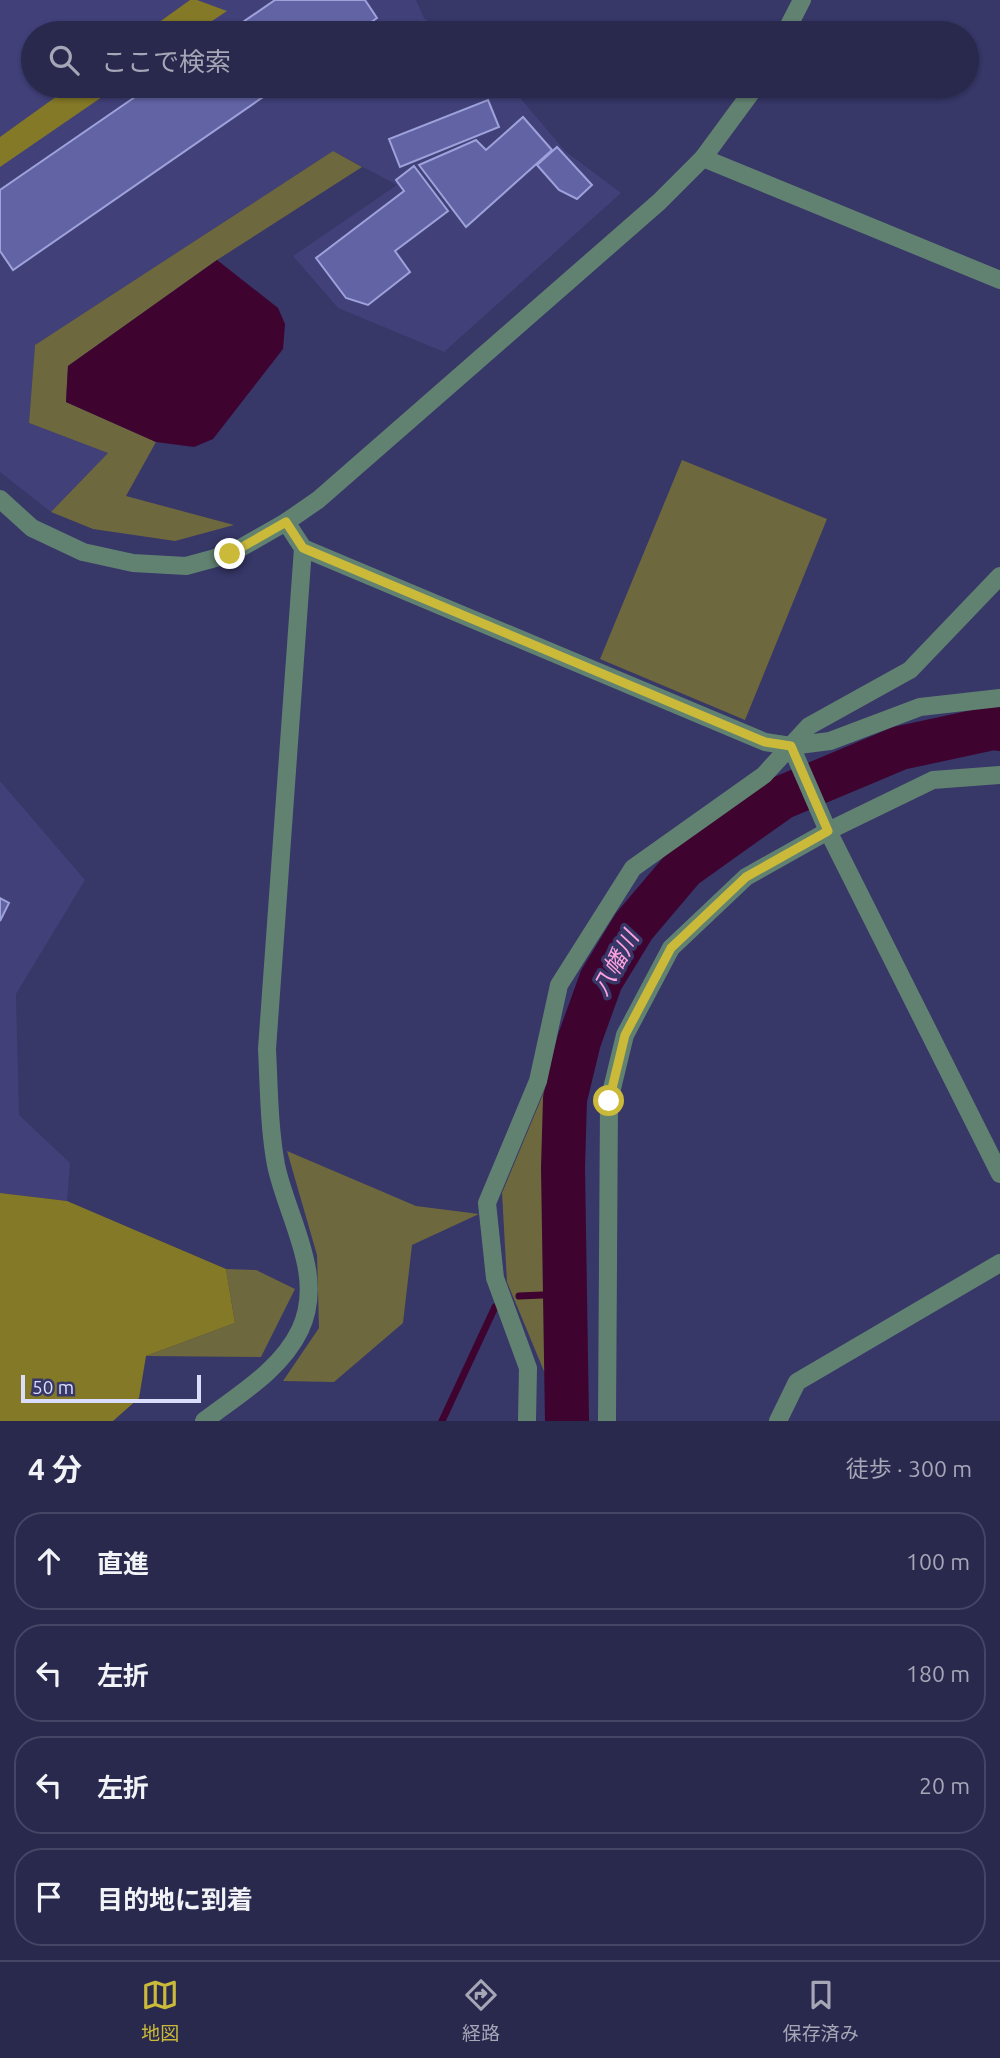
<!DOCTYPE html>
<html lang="ja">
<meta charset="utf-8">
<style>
body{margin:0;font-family:Ubuntu,"Noto Sans JP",sans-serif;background:#313155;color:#f1f3f6}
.scale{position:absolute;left:21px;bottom:18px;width:180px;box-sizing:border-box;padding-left:7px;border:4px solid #daddfb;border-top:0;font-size:19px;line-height:24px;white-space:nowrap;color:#daddfb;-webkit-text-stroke:5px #373768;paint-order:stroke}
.stop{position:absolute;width:21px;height:21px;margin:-16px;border:5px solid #cbba39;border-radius:50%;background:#fff}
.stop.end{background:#cbba39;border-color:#fff;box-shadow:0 2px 7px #0008}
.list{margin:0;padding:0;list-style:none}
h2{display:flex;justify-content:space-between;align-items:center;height:91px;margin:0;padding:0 28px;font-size:30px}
h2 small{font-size:23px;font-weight:400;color:#a5a6b6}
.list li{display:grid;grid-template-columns:46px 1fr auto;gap:21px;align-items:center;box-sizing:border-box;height:98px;margin:0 14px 14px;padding:0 14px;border:2px solid #454566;border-radius:28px}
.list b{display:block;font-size:26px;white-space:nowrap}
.list em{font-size:23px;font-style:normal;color:#a5a6b6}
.icon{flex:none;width:38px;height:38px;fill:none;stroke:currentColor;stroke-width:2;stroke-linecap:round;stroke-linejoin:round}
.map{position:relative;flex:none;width:1000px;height:1421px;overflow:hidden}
.search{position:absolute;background:#29294e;box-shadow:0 2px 5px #0004;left:21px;right:21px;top:21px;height:77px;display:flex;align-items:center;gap:18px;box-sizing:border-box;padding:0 24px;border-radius:38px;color:#a5a6b6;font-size:26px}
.sheet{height:539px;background:#29294e}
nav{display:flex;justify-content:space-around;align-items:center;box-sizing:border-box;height:98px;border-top:2px solid #454566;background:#29294e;font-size:19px;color:#a5a6b6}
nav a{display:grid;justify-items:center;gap:4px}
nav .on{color:#cbba39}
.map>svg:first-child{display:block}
.built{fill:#414079}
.green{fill:#6e683e}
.forest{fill:#847927}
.water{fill:#3e032f}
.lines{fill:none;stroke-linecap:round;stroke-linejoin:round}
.stream{stroke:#3e032f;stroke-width:7}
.river{stroke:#3e032f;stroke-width:44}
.building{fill:#6263a5;stroke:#9ea2db;stroke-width:2}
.minor{stroke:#628271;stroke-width:18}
.route{stroke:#cbba39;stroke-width:9}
.labels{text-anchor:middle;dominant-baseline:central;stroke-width:7;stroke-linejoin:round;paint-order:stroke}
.water-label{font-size:23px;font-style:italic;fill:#ffa2dd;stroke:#373768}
</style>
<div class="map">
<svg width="1000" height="1421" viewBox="0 0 1000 1421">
<rect width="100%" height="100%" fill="#373768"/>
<!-- built -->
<g class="built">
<polygon points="0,0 416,0 424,18 446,33 33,33 33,86 510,86 565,151 621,193 444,352 338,308 293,256 397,185 333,151 35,345 29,423 108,453 51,512 0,472"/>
<polygon points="0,781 85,880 16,994 19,1115 70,1163 67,1201 0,1193"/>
</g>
<!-- green -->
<g class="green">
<polygon points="333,151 362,167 217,260 68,366 66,402 156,442 126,496 234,525 175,541 93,529 51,512 108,453 29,423 35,345"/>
<polygon points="682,460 827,519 745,720 600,659"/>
<polygon points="549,1080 546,1376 507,1282 502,1193"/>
<polygon points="287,1151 416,1206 479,1214 412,1245 403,1323 334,1382 283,1381 319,1328 317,1255"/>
<polygon points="226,1269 256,1270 295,1289 261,1357 146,1356 235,1323"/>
</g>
<!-- forest -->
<g class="forest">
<polygon points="190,0 197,0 227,11 194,33 144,33"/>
<polygon points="71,86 118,86 0,167 0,137"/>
<polygon points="0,1193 67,1201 226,1269 235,1323 146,1356 139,1398 113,1421 0,1421"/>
</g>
<!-- water -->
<polygon class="water" points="217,260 278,308 285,324 283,349 213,439 194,447 156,442 66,402 68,366"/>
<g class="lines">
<!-- stream -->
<g class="stream">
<polyline points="519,1296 566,1294"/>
<polyline points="442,1421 495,1307"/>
</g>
<!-- river -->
<polyline class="river" points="567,1421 563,1168 565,1099 579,1041 601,980 634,926 684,867 781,798 900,748 993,728 1000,729"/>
</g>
<!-- building -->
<g class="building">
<polygon points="275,0 365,0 377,18 355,33 227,33"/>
<polygon points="151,86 279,86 13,270 0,251 0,190"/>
<polygon points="488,100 499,127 400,167 389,139"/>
<polygon points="523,117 552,150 466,227 419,165 476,140 486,150"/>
<polygon points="557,147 592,185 577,199 559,190 537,165"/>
<polygon points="414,166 448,211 395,251 410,272 368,305 346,298 316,258 404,191 396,180"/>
<polygon points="0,898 9,903 0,921"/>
</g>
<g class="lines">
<!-- minor -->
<g class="minor">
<polyline points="785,33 802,0"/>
<polyline points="703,158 1000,280"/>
<polyline points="0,499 32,528 83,552 133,563 186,566 230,554 286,522 318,500 659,202 703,158 756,86"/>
<polyline points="286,522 303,548 765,742 791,746 830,741 920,707 1000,698"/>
<polyline points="791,746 828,831 1000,1174"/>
<path d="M 204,1421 C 238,1395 281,1370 300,1330 C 326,1275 287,1218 276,1165 C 269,1127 269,1088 267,1049 L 303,548"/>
<polyline points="527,1421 528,1368 495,1278 487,1203 538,1081 559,985 633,868 764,775 809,726 910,670 1000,576"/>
<polyline points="607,1421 609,1101 625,1035 671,948 746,877 828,831 933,780 1000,775"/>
<polyline points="778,1421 797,1382 1000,1263"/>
</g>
</g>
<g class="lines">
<!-- route -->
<polyline class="route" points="230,554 286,522 303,548 765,742 791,746 828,831 746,877 671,948 625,1035 609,1101"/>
</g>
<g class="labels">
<!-- water labels -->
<g class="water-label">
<text transform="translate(615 963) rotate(-61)">八幡川</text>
</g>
</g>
</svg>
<div class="scale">50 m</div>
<div class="stop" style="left:609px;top:1101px"></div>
<div class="stop end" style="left:230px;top:554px"></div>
<div class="search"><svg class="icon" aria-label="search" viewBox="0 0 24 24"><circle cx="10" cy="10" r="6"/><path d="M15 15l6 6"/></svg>ここで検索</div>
</div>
<section class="sheet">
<h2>4 分<small>徒歩 · 300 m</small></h2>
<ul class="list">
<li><svg class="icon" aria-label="ahead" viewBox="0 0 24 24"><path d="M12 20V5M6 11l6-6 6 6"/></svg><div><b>直進</b></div><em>100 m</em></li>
<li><svg class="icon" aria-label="left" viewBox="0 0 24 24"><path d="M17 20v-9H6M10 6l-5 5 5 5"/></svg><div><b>左折</b></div><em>180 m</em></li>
<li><svg class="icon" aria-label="left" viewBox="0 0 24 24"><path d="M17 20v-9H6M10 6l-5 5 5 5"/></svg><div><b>左折</b></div><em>20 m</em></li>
<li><svg class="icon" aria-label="arrive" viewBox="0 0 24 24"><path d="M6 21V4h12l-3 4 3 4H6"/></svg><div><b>目的地に到着</b></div></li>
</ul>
</section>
<nav>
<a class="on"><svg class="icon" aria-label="map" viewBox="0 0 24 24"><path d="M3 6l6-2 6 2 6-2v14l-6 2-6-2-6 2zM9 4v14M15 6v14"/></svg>地図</a>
<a><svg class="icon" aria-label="directions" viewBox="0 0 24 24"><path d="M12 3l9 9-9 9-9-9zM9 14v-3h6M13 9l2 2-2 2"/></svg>経路</a>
<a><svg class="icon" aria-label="saved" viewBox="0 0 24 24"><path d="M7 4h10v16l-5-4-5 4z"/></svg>保存済み</a>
</nav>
